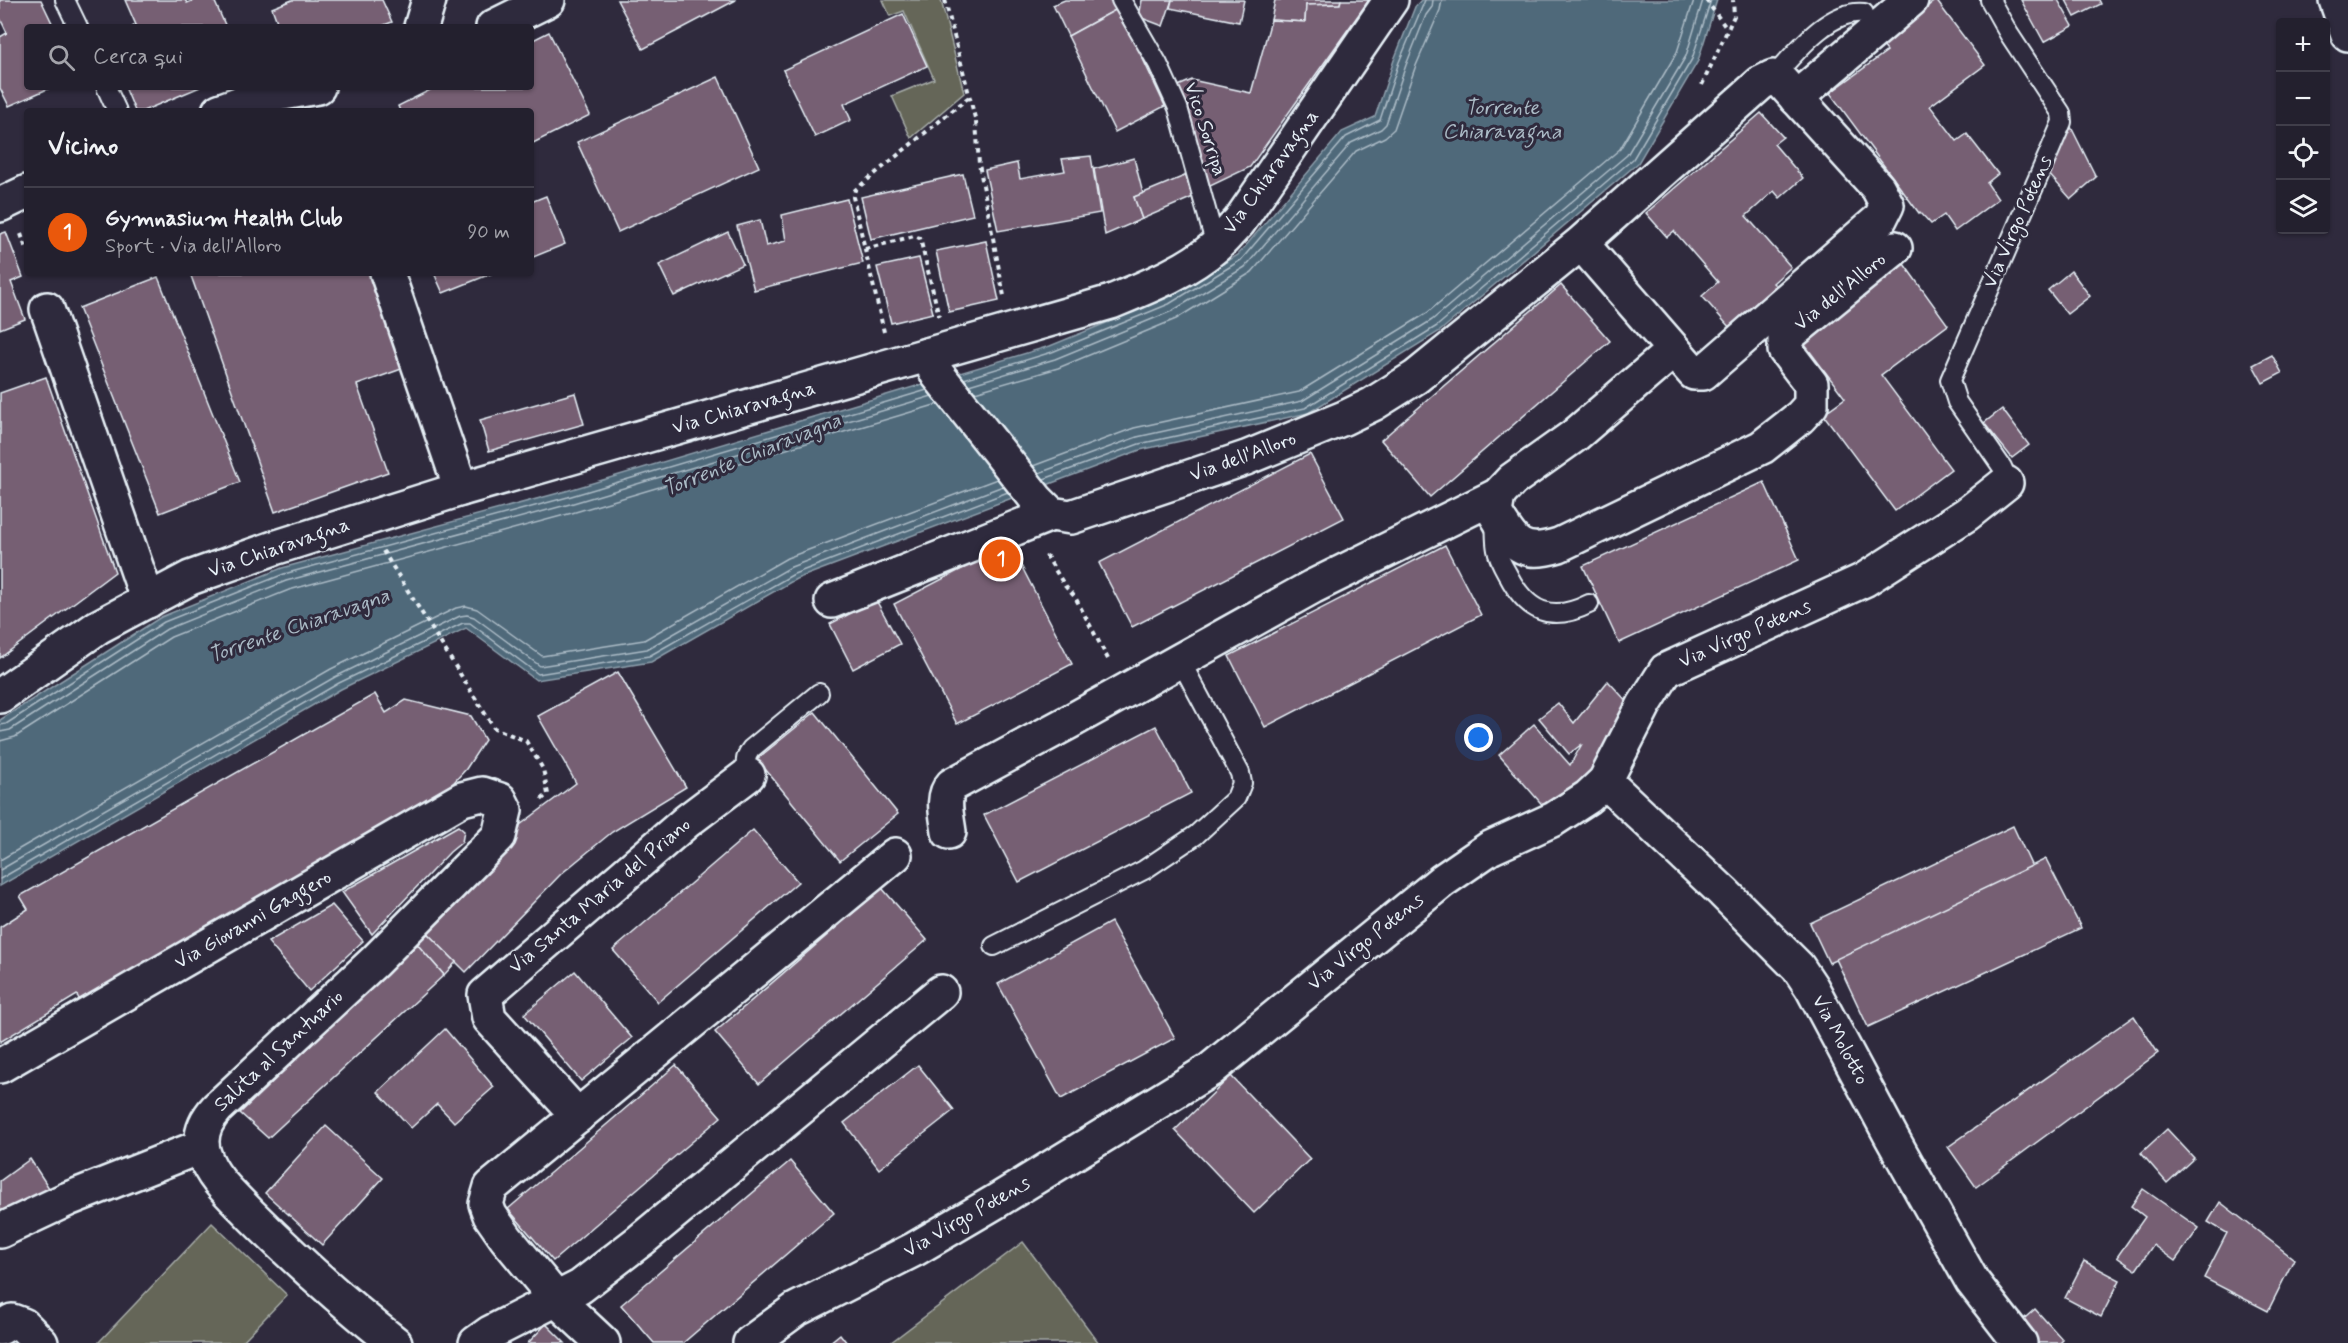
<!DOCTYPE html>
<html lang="it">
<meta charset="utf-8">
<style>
body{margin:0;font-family:Mynerve,sans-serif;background:#2f2d3a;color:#f1f3f6}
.controls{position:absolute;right:18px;top:18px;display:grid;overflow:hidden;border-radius:6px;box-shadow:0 2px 4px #0004}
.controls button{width:54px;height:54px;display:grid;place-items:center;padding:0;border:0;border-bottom:2px solid #403e4a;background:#23202e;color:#f1f3f6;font:30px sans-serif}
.you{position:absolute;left:1479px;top:738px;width:21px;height:21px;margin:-15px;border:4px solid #fff;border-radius:50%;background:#1a73e8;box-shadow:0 0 0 9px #1a73e833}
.badge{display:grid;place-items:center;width:39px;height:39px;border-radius:50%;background:#ea580c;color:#fff;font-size:20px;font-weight:700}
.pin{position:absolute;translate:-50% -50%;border:3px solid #fff;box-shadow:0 2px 6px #0006}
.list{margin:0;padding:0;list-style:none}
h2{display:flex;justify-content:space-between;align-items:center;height:78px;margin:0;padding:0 24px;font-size:26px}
h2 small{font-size:20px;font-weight:400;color:#a3a3aa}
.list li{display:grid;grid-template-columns:39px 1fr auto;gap:18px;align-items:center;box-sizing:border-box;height:90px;padding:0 24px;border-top:2px solid #403e4a}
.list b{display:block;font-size:22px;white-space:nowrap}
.list p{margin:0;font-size:20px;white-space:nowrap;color:#a3a3aa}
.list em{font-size:20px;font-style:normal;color:#a3a3aa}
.icon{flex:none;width:33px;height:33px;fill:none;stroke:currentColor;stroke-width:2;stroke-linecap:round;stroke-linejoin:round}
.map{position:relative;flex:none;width:2348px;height:1343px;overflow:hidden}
.search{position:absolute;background:#23202e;box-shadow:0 2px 4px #0004;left:24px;top:24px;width:510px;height:66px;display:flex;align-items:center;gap:15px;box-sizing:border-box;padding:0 21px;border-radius:6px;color:#a3a3aa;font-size:22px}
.panel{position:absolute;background:#23202e;box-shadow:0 2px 4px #0004;left:24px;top:108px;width:510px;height:168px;border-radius:6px}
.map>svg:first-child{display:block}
.green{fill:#656658;stroke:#a6aca8;stroke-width:1.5}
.water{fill:#50697a;stroke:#8d9fac;stroke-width:1.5}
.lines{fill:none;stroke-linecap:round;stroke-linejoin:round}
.shore{stroke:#abbbc6;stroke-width:1.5}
.building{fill:#765f73;stroke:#e8f1f8;stroke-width:1.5}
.lane-casing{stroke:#e8f1f8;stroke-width:22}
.street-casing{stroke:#e8f1f8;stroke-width:38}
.secondary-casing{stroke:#e8f1f8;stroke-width:38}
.path{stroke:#e8f1f8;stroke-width:4;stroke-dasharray:4.5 4.5;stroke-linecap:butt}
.lane{stroke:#2f2a3d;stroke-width:18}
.street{stroke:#2f2a3d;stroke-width:33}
.secondary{stroke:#2f2a3d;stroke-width:33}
.labels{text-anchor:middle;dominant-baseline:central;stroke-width:6;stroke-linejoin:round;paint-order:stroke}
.street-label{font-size:20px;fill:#e8f1f8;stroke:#2f2a3d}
.water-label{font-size:21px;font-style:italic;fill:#abbbc6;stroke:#2f2a3d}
</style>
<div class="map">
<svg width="2348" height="1343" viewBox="0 0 2348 1343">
<rect width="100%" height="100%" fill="#2f2a3d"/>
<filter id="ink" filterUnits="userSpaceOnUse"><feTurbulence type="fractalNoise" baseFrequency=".0167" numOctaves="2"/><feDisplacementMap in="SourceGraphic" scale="12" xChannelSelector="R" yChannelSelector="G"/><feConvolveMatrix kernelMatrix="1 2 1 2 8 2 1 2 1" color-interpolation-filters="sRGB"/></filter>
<g filter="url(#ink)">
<!-- green -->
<g class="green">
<polygon points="883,0 941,0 964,93 911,138 892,96 934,79 904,11 890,16"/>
<polygon points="212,1223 287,1295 241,1343 98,1343"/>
<polygon points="1023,1242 1099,1343 890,1343"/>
</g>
<!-- water -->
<polygon class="water" points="1421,0 1717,0 1698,61 1638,163 1440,331 1308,413 1140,450 796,579 651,662 536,680 466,628 341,689 0,886 0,720 161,617 282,568 566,491 1050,346 1167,298 1238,255 1342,132 1375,117 1394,60 1415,7"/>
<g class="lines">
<!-- shore -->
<g class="shore">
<polyline points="964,379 1052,352 1169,304 1241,260 1346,137 1380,120 1399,62 1425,0"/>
<polyline points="969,385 1055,359 1172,311 1245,267 1351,143 1381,129 1386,124 1406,65 1426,15 1432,7 1433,0"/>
<polyline points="975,392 1058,368 1176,319 1252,272 1356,151 1385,137 1394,129 1415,68 1440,10 1442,0"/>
<polyline points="1033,466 1134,428 1299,392 1427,313 1620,149 1677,52 1694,0"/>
<polyline points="1039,473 1137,437 1302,401 1432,320 1627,155 1686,56 1703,0"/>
<polyline points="1044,479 1139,444 1305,408 1437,326 1633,159 1692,59 1711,0"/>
<polyline points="0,725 6,724 164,622 284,574 568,497 927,390"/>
<polyline points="0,732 10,730 167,629 286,581 570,504 932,396"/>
<polyline points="0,741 15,737 171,637 289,590 572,513 938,404"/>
<polyline points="0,860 331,669 456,608 466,606 477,609 542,656 644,640 787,558 997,479"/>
<polyline points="0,870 335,677 460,616 467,615 474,617 540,666 647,649 791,567 1003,486"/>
<polyline points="0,879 339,683 463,623 470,623 538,674 649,656 794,574 1008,492"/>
</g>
</g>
<!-- building -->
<g class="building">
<polygon points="0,0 41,0 54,27 27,27 27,87 52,87 9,106 0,88 0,37 7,33 0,18"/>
<polygon points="125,0 185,0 187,3 194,0 214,0 226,27 132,27 136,25"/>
<polygon points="292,0 382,0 392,22 379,27 279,27 272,8"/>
<polygon points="617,0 736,0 643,49"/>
<polygon points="1065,0 1115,0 1119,8 1068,36 1053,5"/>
<polygon points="1142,0 1172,0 1163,26 1139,17"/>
<polygon points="1172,0 1244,0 1239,22 1170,8"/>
<polygon points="1275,0 1341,0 1340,4 1306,5 1305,22 1271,20"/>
<polygon points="1341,0 1369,0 1250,167 1206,188 1176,87 1192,80 1251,93 1271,20 1305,22 1306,5 1340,4"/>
<polygon points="1936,0 1985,65 1930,106 1957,141 1967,134 1998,174 1987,183 1998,199 1955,231 1944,215 1931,224 1920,212 1919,213 1830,93 1887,51 1880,42"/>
<polygon points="2021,0 2058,0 2073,26 2044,42"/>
<polygon points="2066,0 2099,0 2101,4 2075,17"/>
<polygon points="1119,8 1165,106 1115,132 1068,36"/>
<polygon points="903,14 927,66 844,104 851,120 815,137 783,70"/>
<polygon points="549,32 590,115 531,144 531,111 400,111 398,106 436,87 531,87 531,41"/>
<polygon points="718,77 759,167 618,232 577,142"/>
<polygon points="125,87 200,87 143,111 135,111"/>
<polygon points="1761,113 1783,137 1774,144 1803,178 1780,198 1774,191 1746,216 1791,267 1773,283 1777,287 1730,328 1702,296 1718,282 1674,231 1667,237 1646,213"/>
<polygon points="2071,127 2096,177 2071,199 2047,172"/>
<polygon points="1091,156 1100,213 998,231 985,170 1017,163 1020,179 1065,171 1062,159"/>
<polygon points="1134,158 1143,194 1134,197 1142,219 1105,235 1094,169"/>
<polygon points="1194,172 1200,194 1142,219 1134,197"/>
<polygon points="963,174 973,215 871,239 861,197"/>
<polygon points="546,196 565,244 531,258 531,202"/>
<polygon points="847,199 863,263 754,290 737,226 760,220 766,246 786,241 782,215"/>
<polygon points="6,232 23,277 11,282 25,319 0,329 0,234"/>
<polygon points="728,232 743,264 674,296 659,265"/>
<polygon points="986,241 999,301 949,312 936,251"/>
<polygon points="919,258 933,313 891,323 877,267"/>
<polygon points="1904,264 1948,325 1881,375 1951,469 1895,511 1823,414 1845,398 1802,341"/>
<polygon points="2071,271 2090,296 2067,314 2048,290"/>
<polygon points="190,273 374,273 407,367 357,385 388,472 275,512"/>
<polygon points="434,273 493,273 443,293"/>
<polygon points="158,277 240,482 160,513 79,308"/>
<polygon points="1561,285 1610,341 1430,497 1381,440"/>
<polygon points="2272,355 2282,373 2263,383 2253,365"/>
<polygon points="46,377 115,572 0,658 0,393"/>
<polygon points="575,393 584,424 489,451 480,420"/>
<polygon points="2002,409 2029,445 2012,458 1984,423"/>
<polygon points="1310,454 1344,518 1132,627 1099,563"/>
<polygon points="1764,482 1799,560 1619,643 1583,566"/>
<polygon points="1010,544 1072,664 957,724 894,604"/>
<polygon points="1445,545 1481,615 1265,727 1229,656"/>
<polygon points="876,600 900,644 853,669 830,624"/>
<polygon points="618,672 686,787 612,832 561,874 466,972 421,927 520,825 576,783 538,716"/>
<polygon points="1608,681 1632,707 1593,783 1552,816 1499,755 1534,724 1570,765 1582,744 1569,754 1539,718 1558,703 1574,723"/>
<polygon points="375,694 386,713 406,700 471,716 485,740 466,769 435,803 81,1003 77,995 0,1042 0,927 28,909 20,896"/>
<polygon points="815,712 898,814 840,861 757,759"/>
<polygon points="1156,726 1191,793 1019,882 984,815"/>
<polygon points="458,826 464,831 462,842 450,852 372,934 342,892"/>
<polygon points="2013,826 2032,867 1829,963 1810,923"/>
<polygon points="753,830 798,882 658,1002 613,950"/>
<polygon points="2046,859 2081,928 1868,1027 1836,959"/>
<polygon points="882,888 927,940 759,1084 715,1032"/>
<polygon points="332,905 363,941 309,991 268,942"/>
<polygon points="1111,922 1175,1038 1061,1099 998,984"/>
<polygon points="427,933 456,962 444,975 417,944"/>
<polygon points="417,944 444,975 268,1138 240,1113"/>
<polygon points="575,971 632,1038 581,1081 524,1014"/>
<polygon points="2134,1016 2158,1053 1976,1187 1948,1147"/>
<polygon points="445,1029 494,1087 454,1122 437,1104 411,1128 378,1092"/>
<polygon points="676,1065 721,1117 553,1261 508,1209"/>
<polygon points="918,1065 954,1110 879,1169 844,1123"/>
<polygon points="1231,1076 1310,1159 1254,1213 1175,1130"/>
<polygon points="326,1126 383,1178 322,1245 265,1193"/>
<polygon points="2167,1129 2194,1158 2167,1183 2141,1153"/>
<polygon points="30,1159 49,1188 0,1217 0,1181"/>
<polygon points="790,1161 834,1213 683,1343 654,1343 621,1305"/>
<polygon points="2143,1189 2199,1228 2175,1261 2153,1245 2136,1270 2117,1257 2145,1217 2131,1206"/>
<polygon points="2220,1202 2294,1259 2268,1311 2204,1278 2227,1233 2208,1222"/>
<polygon points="2084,1261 2120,1280 2101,1317 2065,1298"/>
<polygon points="2035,1309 2063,1340 2060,1343 2032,1343 2017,1325"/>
<polygon points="546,1324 565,1343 528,1343"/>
<polygon points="840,1334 847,1343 829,1343"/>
</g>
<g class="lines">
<!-- lane casing -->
<g class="lane-casing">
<g id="lane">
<polyline points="65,0 78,27"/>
<polyline points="1121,0 1158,64 1178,108 1216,246"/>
<polyline points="1990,0 2009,34 2061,113 2062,122 2051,148 1950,380 1957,402 2002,467 2005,474 2006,483"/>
<path d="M 1773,77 C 1795,54 1828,9 1864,13"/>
<polyline points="106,87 117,111"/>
<path d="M 1495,521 C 1496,530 1495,540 1497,550 C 1498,558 1504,568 1508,575 C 1527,612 1551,623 1589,604"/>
<path d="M 748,775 C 745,764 744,758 751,749 L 819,693"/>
<polyline points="994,946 1144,870 1196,835 1236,798 1242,783 1240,773 1180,660"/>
</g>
</g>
<!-- street casing -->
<g class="street-casing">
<g id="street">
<polyline points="421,27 429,0"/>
<polyline points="1796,98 1911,0"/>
<polyline points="387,273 461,489"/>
<polyline points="47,309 148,601"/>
<polyline points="927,355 938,375 1037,500 1051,514 1071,517 1246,458 1344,418 1373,404 1416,377 1581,243 1761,83 1773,77 1781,81 1878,188 1887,205 1880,219 1703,373 1694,373 1581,243"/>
<path d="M 1498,495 L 1495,513 C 1513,543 1520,557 1559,545 L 1762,447 L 1800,417 L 1811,405 L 1811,384 L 1785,350 L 1785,338 L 1895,248"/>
<polyline points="832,601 1051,514"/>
<path d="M 0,696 L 98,627 L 190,578 L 274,548 L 461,489 L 1111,302 C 1147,287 1186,272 1216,246 C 1224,239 1231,230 1239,222 L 1391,0"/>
<polyline points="1605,781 1723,892 1798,967 1812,988 1891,1136 1972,1281 2020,1343"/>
<path d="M 949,832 C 947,816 941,797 952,785 L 1071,721 L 1312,587 L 1498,495 L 1512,480 L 1574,436 L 1674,350"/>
<path d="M 0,1066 L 462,799 L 482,794 L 500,800 L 505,810 L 499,836 L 374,962 L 217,1108 C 205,1121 198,1136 204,1154 C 212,1179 233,1196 251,1215 C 297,1261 344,1303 395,1343"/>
<polyline points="578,1116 489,1018 485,995 687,821 748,775"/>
<polyline points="0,1231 68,1199 202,1146"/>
<polyline points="0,1328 12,1321 23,1325 41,1343"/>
<polyline points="476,1343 490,1333 580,1287 641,1240 941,992"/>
<polyline points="603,1343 557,1300 506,1238 490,1215 486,1204 491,1187 895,855"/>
<polyline points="750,1343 795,1310 915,1249 995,1202 1210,1070 1442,881 1490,848 1554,819 1588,797 1605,781 1644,705 1666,670 1864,580 1967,514 2006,483"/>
</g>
</g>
<!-- secondary casing -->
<g class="secondary-casing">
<g id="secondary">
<polyline points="2336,0 2348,34"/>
<polyline points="493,27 548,0"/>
<polyline points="219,111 254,98 318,87"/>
<polyline points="0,205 27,192"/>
</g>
</g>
<!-- path -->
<g class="path">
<polyline points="945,0 976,122 979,164 1004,296"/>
<polyline points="1706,0 1727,29"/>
<polyline points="1702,85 1734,16 1733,0"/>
<polyline points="21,234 27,251"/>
<polyline points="865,249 914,236 920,238 939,316"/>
<polyline points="884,332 853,197 855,190 969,97"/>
<polyline points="383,551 494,728 526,741 543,769 548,794 539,802"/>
<polyline points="1046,555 1065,586 1075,597 1108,659"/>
</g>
<!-- lane -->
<use href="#lane" class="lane"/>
<!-- street -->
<use href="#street" class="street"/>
<!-- secondary -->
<use href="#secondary" class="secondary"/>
</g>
</g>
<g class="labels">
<!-- street labels -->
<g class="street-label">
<text transform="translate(1205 129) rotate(72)">Vico Sorripa</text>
<text transform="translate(1271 172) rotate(-54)">Via Chiaravagna</text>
<text transform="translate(2018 222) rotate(-66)">Via Virgo Potens</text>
<text transform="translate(1840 292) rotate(-39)">Via dell'Alloro</text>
<text transform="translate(744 408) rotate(-16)">Via Chiaravagna</text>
<text transform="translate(1243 457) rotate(-20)">Via dell'Alloro</text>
<text transform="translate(279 548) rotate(-19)">Via Chiaravagna</text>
<text transform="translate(1745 634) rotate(-24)">Via Virgo Potens</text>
<text transform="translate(600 896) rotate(-40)">Via Santa Maria del Priano</text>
<text transform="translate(253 920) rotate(-30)">Via Giovanni Gaggero</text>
<text transform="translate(1366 942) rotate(-39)">Via Virgo Potens</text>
<text transform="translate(1840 1040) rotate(62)">Via Molotto</text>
<text transform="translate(279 1051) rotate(-43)">Salita al Santuario</text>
<text transform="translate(967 1217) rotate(-30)">Via Virgo Potens</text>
</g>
<!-- water labels -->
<g class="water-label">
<text x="1502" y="108">Torrente<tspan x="1502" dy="24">Chiaravagna</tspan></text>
<text transform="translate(752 455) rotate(-22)">Torrente Chiaravagna</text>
<text transform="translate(299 626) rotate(-19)">Torrente Chiaravagna</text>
</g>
</g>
</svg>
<div class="controls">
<button>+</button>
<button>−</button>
<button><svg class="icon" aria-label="locate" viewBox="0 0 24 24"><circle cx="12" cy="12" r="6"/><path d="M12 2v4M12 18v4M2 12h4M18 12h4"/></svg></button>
<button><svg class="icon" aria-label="layers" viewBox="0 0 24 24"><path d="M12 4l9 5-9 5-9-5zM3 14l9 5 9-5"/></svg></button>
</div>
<div class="you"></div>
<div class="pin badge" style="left:1001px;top:559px">1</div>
<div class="search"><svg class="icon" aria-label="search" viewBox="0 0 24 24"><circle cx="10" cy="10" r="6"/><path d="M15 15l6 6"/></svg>Cerca qui</div>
<section class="panel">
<h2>Vicino<small></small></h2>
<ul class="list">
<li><span class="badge">1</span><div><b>Gymnasium Health Club</b><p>Sport · Via dell'Alloro</p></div><em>90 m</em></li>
</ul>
</section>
</div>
